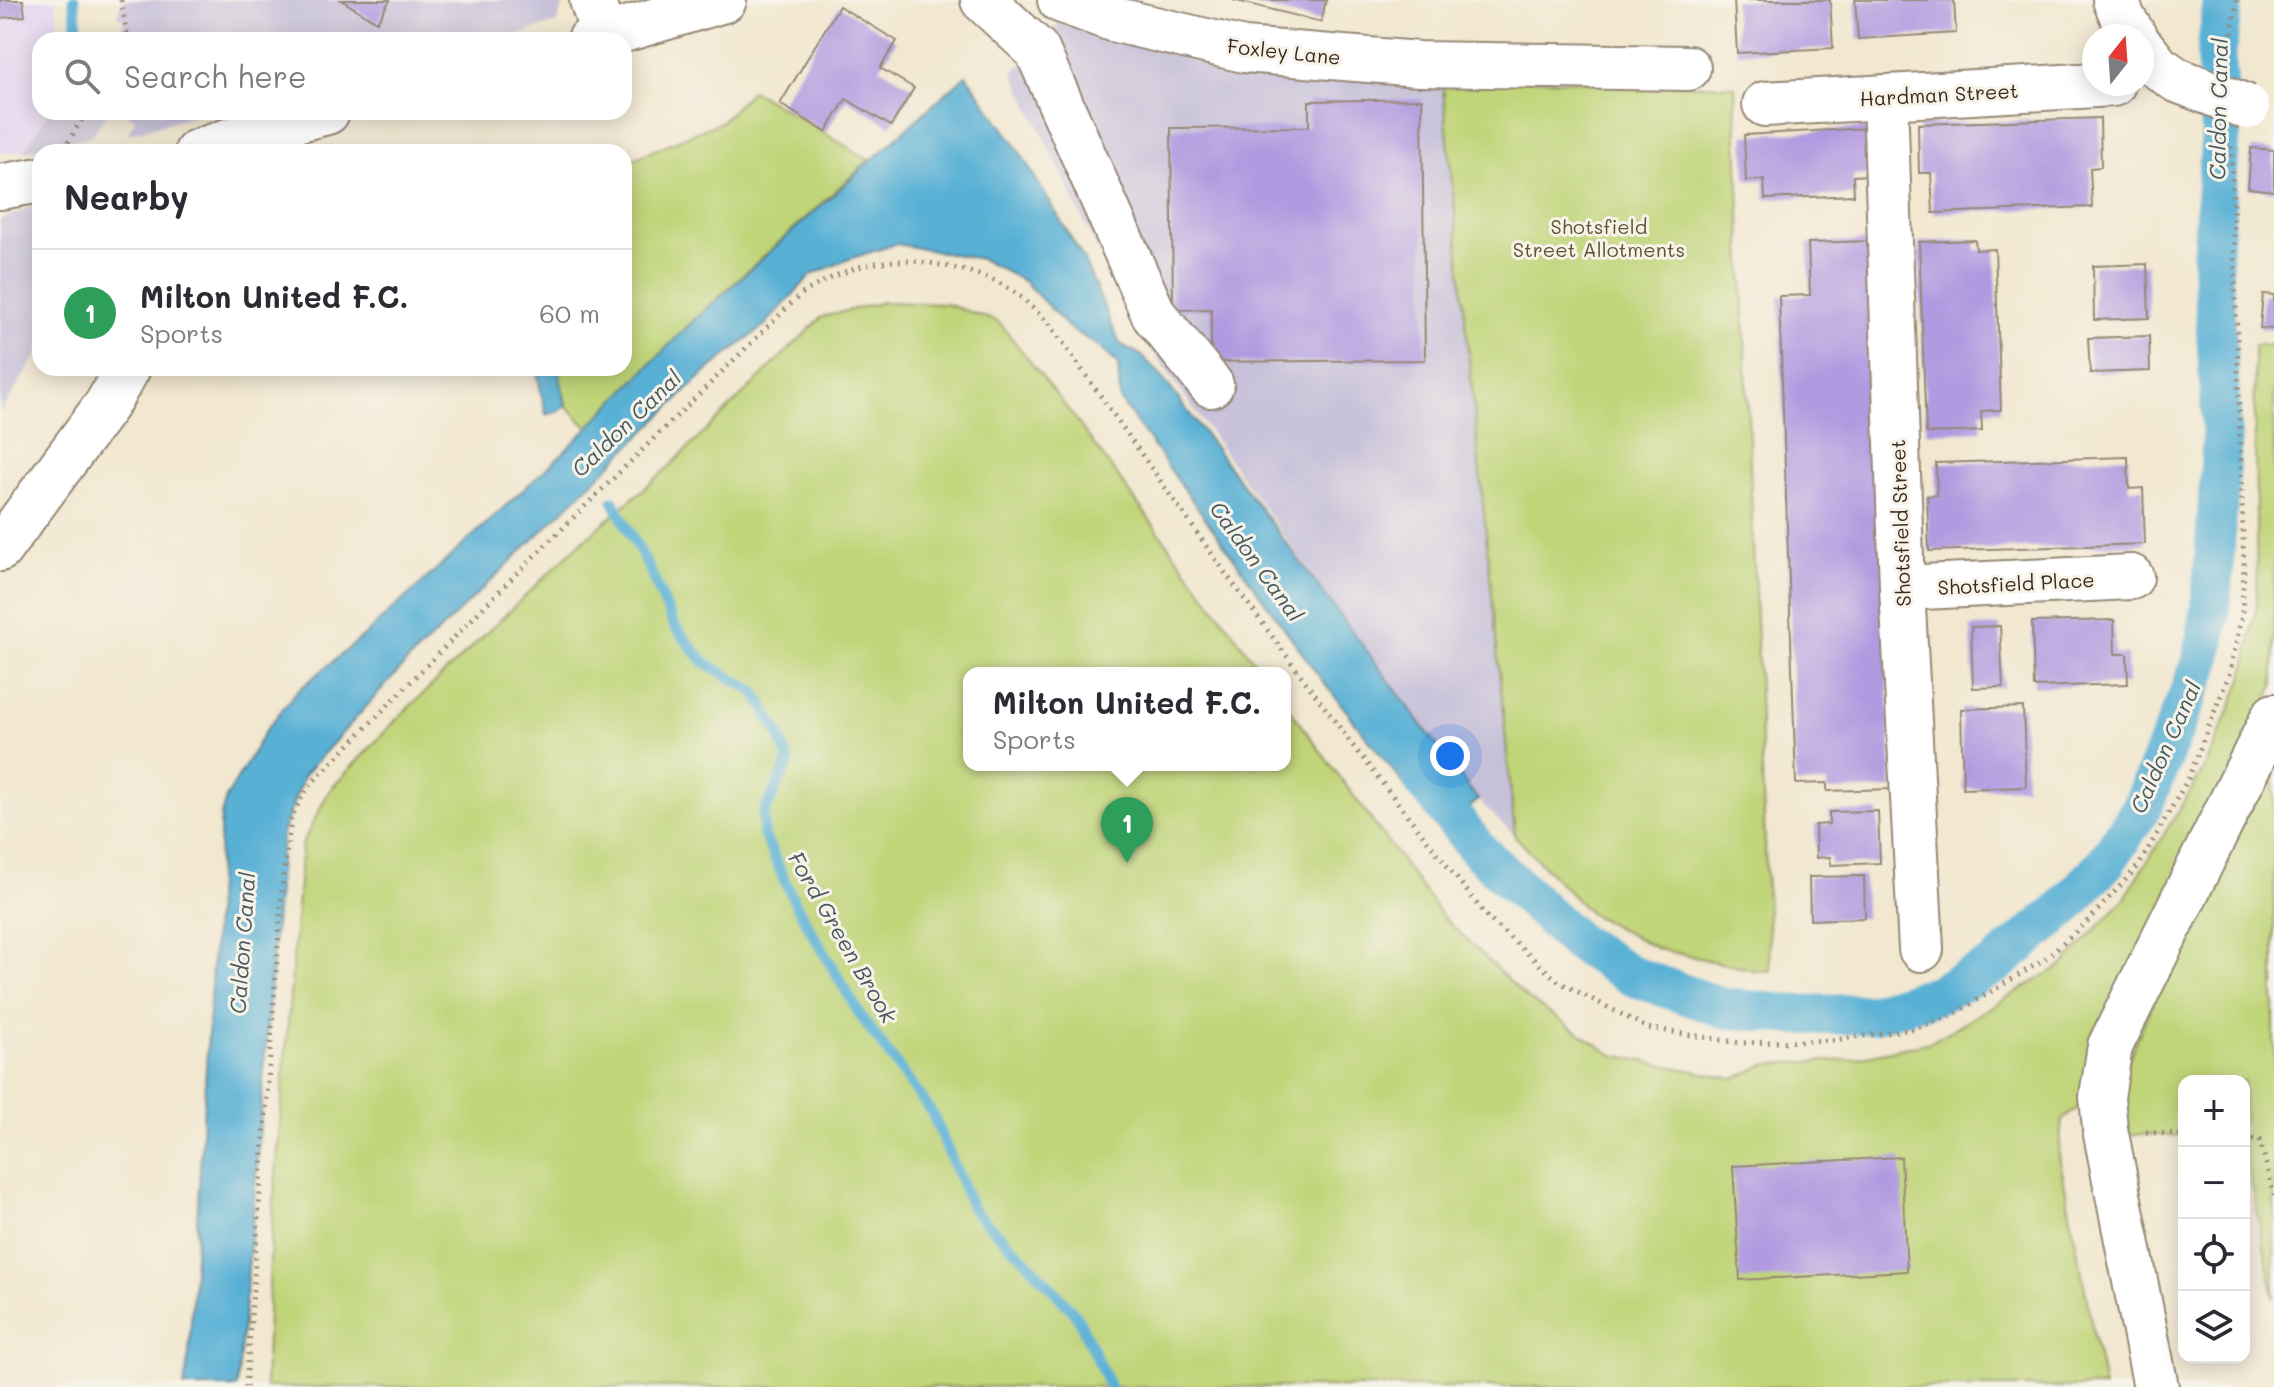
<!DOCTYPE html>
<meta charset="utf-8">
<style>
body{margin:0;font-family:Mali,sans-serif;background:#f7f7f7;color:#2b2b33}
.controls{position:absolute;right:24px;bottom:24px;display:grid;overflow:hidden;border-radius:16px;box-shadow:0 4px 20px #0003}
.controls button{width:72px;height:72px;display:grid;place-items:center;padding:0;border:0;border-bottom:2px solid #e1e1e2;background:#fff;color:#2b2b33;font:40px sans-serif}
.compass{position:absolute;left:2082px;top:24px;width:72px;height:72px;border-radius:50%;background:#fff;box-shadow:0 4px 20px #0003;rotate:17deg}
.you{position:absolute;left:1450px;top:756px;width:28px;height:28px;margin:-20px;border:6px solid #fff;border-radius:50%;background:#1a73e8;box-shadow:0 0 0 12px #1a73e833}
.badge{display:grid;place-items:center;width:52px;height:52px;border-radius:50%;background:#ea580c;color:#fff;font-size:26px;font-weight:700}
.pin{position:absolute;translate:-50% -66px;filter:drop-shadow(0 2px 4px #0008)}
.pin::after{content:'';position:absolute;top:42px;width:28px;height:24px;background:inherit;clip-path:polygon(0 0,100% 0,50% 100%)}
.popup{position:absolute;left:963px;top:667px;width:328px;height:104px;box-sizing:border-box;display:grid;place-content:center;border-radius:16px;background:#fff;filter:drop-shadow(0 2px 6px #0005);font-size:26px;white-space:nowrap;color:#7c7c81}
.popup b{font-size:30px;color:#2b2b33}
.popup::after{content:'';position:absolute;left:50%;top:100%;margin-left:-16px;border:16px solid transparent;border-top-color:#fff}
.list{margin:0;padding:0;list-style:none}
h2{display:flex;justify-content:space-between;align-items:center;height:104px;margin:0;padding:0 32px;font-size:34px}
h2 small{font-size:26px;font-weight:400;color:#7c7c81}
.list li{display:grid;grid-template-columns:52px 1fr auto;gap:24px;align-items:center;box-sizing:border-box;height:128px;padding:0 32px;border-top:2px solid #e1e1e2}
.list b{display:block;font-size:30px;white-space:nowrap}
.list p{margin:0;font-size:26px;white-space:nowrap;color:#7c7c81}
.list em{font-size:26px;font-style:normal;color:#7c7c81}
.icon{flex:none;width:44px;height:44px;fill:none;stroke:currentColor;stroke-width:2;stroke-linecap:round;stroke-linejoin:round}
.map{position:relative;flex:none;width:2274px;height:1387px;overflow:hidden}
.search{position:absolute;background:#fff;box-shadow:0 4px 20px #0003;left:32px;top:32px;width:600px;height:88px;display:flex;align-items:center;gap:20px;box-sizing:border-box;padding:0 28px;border-radius:24px;color:#7c7c81;font-size:30px}
.panel{position:absolute;background:#fff;box-shadow:0 4px 20px #0003;left:32px;top:144px;width:600px;height:232px;border-radius:24px}
.map>svg:first-child{display:block}
.built{fill:#e4d3f1}
.industrial{fill:#c6c0d9}
.green{fill:#c0d478;stroke:#7e7f4b;stroke-width:2}
.water{fill:#58b0d5;stroke:#4a6d7a;stroke-width:2}
.lines{fill:none;stroke-linecap:round;stroke-linejoin:round}
.stream{stroke:#58b0d5;stroke-width:11}
.canal{stroke:#58b0d5;stroke-width:40}
.building{fill:#b09ae0}
.minor-casing{stroke:#968876;stroke-width:48}
.path{stroke:#968876;stroke-width:5;stroke-dasharray:2 6;stroke-linecap:butt}
.minor{stroke:#fff;stroke-width:44}
.minor-bridge-casing{stroke:#968876;stroke-width:48;stroke-linecap:butt}
.minor-bridge{stroke:#fff;stroke-width:44}
.labels{text-anchor:middle;dominant-baseline:central;stroke-width:6;stroke-linejoin:round;paint-order:stroke}
.street-label{font-size:20px;fill:#3b2a1e;stroke:#f7f3e8}
.park-label{font-size:20px;fill:#5c5434;stroke:#f7f3e8}
.water-label{font-size:22px;font-style:italic;fill:#45595e;stroke:#f7f3e8}
</style>
<div class="map">
<svg width="2274" height="1387" viewBox="0 0 2274 1387">
<rect width="100%" height="100%" fill="#f7f3e8"/>
<filter id="ink" filterUnits="userSpaceOnUse"><feTurbulence type="fractalNoise" baseFrequency=".0125" numOctaves="2"/><feDisplacementMap in="SourceGraphic" scale="16" xChannelSelector="R" yChannelSelector="G"/><feConvolveMatrix kernelMatrix="1 2 1 2 8 2 1 2 1" color-interpolation-filters="sRGB"/></filter>
<filter id="wash" filterUnits="userSpaceOnUse"><feTurbulence type="fractalNoise" baseFrequency=".006" numOctaves="4" result="noise"/><feDisplacementMap in="SourceGraphic" scale="32" xChannelSelector="R" yChannelSelector="G"/><feGaussianBlur stdDeviation="1.8" result="paint"/><feColorMatrix in="noise" values="0 0 0 0 0 0 0 0 0 0 0 0 0 0 0 0 0 1.4 0 .05"/><feComposite in="paint" operator="in"/></filter>
<g filter="url(#wash)">
<rect width="100%" height="100%" fill="#f2e7cf"/>
<!-- built -->
<polygon class="built" points="0,0 56,0 58,25 68,40 40,40 40,112 49,112 24,151 0,153"/>
<!-- industrial -->
<g class="industrial">
<polygon points="123,0 565,0 557,23 501,40 113,40 125,20 117,15"/>
<polygon points="1064,16 1442,77 1515,836 1478,800 1359,642 1130,319 1013,72 1037,50"/>
<polygon points="49,112 108,112 92,136 24,151"/>
<polygon points="123,112 196,112 194,116 127,134 136,119"/>
<polygon points="40,203 40,350 0,413 0,220"/>
</g>
<!-- green -->
<g class="green">
<polygon points="1442,77 1735,86 1770,971 1753,970 1658,949 1589,913 1515,836"/>
<polygon points="752,90 869,160 692,322 588,428 566,405 558,368 624,368 624,163 721,122"/>
<polygon points="883,302 946,304 999,322 1070,412 1263,673 969,673 969,765 1285,765 1285,703 1444,918 1527,998 1613,1055 1734,1079 1766,1064 1849,1060 1931,1042 2063,965 2125,898 2205,767 2243,679 2257,604 2254,345 2274,345 2274,686 2242,750 2086,1103 2062,1119 2059,1156 2104,1387 265,1387 271,1239 302,844 329,791 399,717 576,547 669,467 822,317"/>
<polygon points="2274,761 2274,1299 2244,1145 2244,1081 2184,1081 2184,1136 2130,1134 2120,1109 2123,1072 2169,964"/>
</g>
<!-- water -->
<g class="water">
<polygon points="966,75 1015,144 1083,258 1120,344 1141,355 1159,373 1478,800 1442,833 1318,675 1120,400 1118,364 1098,346 1069,328 1024,281 981,259 896,244 849,259 811,275 765,325 707,371 405,664 304,775 282,834 252,1227 237,1387 184,1387 189,1354 221,815 226,798 266,730 296,692 365,635 562,454 692,322"/>
<polygon points="536,368 558,368 566,405 559,411 546,415"/>
</g>
<g class="lines">
<!-- stream -->
<g class="stream">
<polyline points="74,0 79,40"/>
<polyline points="613,501 649,568 675,627 704,662 755,692 778,733 789,762 763,815 764,835 795,903 860,1015 932,1113 973,1210 1026,1260 1077,1316 1110,1387"/>
</g>
<!-- canal -->
<polyline class="canal" points="1422,779 1480,852 1576,941 1632,976 1724,1008 1795,1015 1871,1014 1936,995 1995,965 2063,909 2106,862 2142,807 2201,664 2211,609 2222,437 2212,258 2221,130 2216,56 2223,0"/>
</g>
<g id="blocks">
<!-- building -->
<g class="building">
<polygon points="0,0 23,0 25,16 0,18"/>
<polygon points="341,0 390,0 377,22"/>
<polygon points="1233,0 1326,0 1321,22"/>
<polygon points="1734,0 1830,0 1833,48 1737,53"/>
<polygon points="1855,0 1954,0 1956,33 1858,39"/>
<polygon points="839,6 897,41 880,68 914,88 891,126 846,99 826,132 780,104"/>
<polygon points="1422,99 1425,360 1211,362 1211,309 1173,310 1171,128 1309,127 1309,101"/>
<polygon points="2100,118 2101,167 2090,168 2092,207 1933,213 1931,173 1919,173 1918,124"/>
<polygon points="1869,128 1871,175 1853,176 1854,195 1765,199 1764,180 1746,181 1744,135"/>
<polygon points="2251,148 2274,150 2274,191 2248,188"/>
<polygon points="1975,240 1976,250 1995,249 2001,410 1981,411 1982,431 1926,433 1919,242"/>
<polygon points="1873,241 1892,789 1827,791 1827,783 1796,784 1779,296 1810,295 1808,243"/>
<polygon points="2147,264 2149,318 2094,320 2093,266"/>
<polygon points="2263,294 2274,295 2274,329 2260,328"/>
<polygon points="2149,336 2150,371 2090,373 2088,338"/>
<polygon points="2128,457 2129,489 2143,488 2145,544 1929,551 1927,496 1937,495 1936,463"/>
<polygon points="2114,620 2115,654 2127,654 2128,684 2034,687 2032,622"/>
<polygon points="2000,626 2003,687 1973,688 1971,627"/>
<polygon points="2023,707 2026,787 1963,789 1961,709"/>
<polygon points="1878,811 1880,863 1831,865 1830,857 1816,858 1815,825 1829,824 1829,812"/>
<polygon points="1864,876 1865,918 1810,920 1809,877"/>
<polygon points="1901,1157 1907,1271 1740,1280 1733,1166"/>
</g>
</g>
</g>
<g filter="url(#ink)">
<use href="#blocks" fill-opacity="0" stroke="#968876" stroke-width="2"/>
<g class="lines">
<!-- minor casing -->
<g class="minor-casing">
<g id="minor">
<polyline points="592,0 604,36"/>
<polyline points="983,0 1037,50 1154,315 1211,385"/>
<polyline points="1060,0 1112,19 1244,50 1419,64 1688,68"/>
<polyline points="2115,0 2124,20 2134,36"/>
<polyline points="590,40 724,0"/>
<polyline points="2142,47 2158,67 2177,80"/>
<polyline points="1885,97 1902,588 1921,949"/>
<polyline points="1765,104 2113,84"/>
<polyline points="197,152 265,128 327,112"/>
<polyline points="0,187 40,180"/>
<polyline points="0,549 107,404 128,368"/>
<polyline points="1902,588 2131,577"/>
<polyline points="2156,1387 2105,1129 2102,1097 2110,1046 2274,716"/>
</g>
</g>
<!-- path -->
<g class="path">
<polyline points="121,0 128,40"/>
<polyline points="2228,57 2237,0"/>
<polyline points="64,149 86,112"/>
<polyline points="2146,1132 2184,1135"/>
<polyline points="2244,1139 2260,1140 2274,1196"/>
<path d="M 246,1387 L 283,875 L 292,815 L 308,787 L 517,573 L 800,295 C 853,262 893,253 954,268 C 977,273 998,280 1017,294 C 1028,302 1038,314 1049,323 L 1226,574 L 1354,747 L 1488,918 L 1559,982 L 1648,1028 L 1741,1043 L 1835,1040 L 1913,1029 L 1949,1017 L 2042,961 L 2090,919 L 2139,865 L 2188,779 L 2230,672 L 2242,615 L 2244,568 L 2231,143"/>
</g>
<!-- minor -->
<use href="#minor" class="minor"/>
<!-- minor-bridge casing -->
<g class="minor-bridge-casing">
<polyline id="minor-bridge" points="2177,80 2247,107"/>
</g>
<!-- minor-bridge -->
<use href="#minor-bridge" class="minor-bridge"/>
</g>
</g>
<g class="labels">
<!-- street labels -->
<g class="street-label">
<text transform="translate(1284 51) rotate(6)">Foxley Lane</text>
<text transform="translate(1939 94) rotate(-3)">Hardman Street</text>
<text transform="translate(1900 523) rotate(-92)">Shotsfield Street</text>
<text transform="translate(2016 583) rotate(-3)">Shotsfield Place</text>
</g>
<!-- park labels -->
<g class="park-label">
<text x="1599" y="226">Shotsfield<tspan x="1599" dy="23">Street Allotments</tspan></text>
</g>
<!-- water labels -->
<g class="water-label">
<text transform="translate(2218 109) rotate(-89)">Caldon Canal</text>
<text transform="translate(626 423) rotate(-44)">Caldon Canal</text>
<text transform="translate(1257 561) rotate(54)">Caldon Canal</text>
<text transform="translate(2165 747) rotate(-66)">Caldon Canal</text>
<text transform="translate(843 937) rotate(60)">Ford Green Brook</text>
<text transform="translate(242 943) rotate(-86)">Caldon Canal</text>
</g>
</g>
</svg>
<div class="controls">
<button>+</button>
<button>−</button>
<button><svg class="icon" aria-label="locate" viewBox="0 0 24 24"><circle cx="12" cy="12" r="6"/><path d="M12 2v4M12 18v4M2 12h4M18 12h4"/></svg></button>
<button><svg class="icon" aria-label="layers" viewBox="0 0 24 24"><path d="M12 4l9 5-9 5-9-5zM3 14l9 5 9-5"/></svg></button>
</div>
<svg class="compass" viewBox="-18 -18 36 36"><path d="M0-13l5 13h-10z" fill="#e53935"/><path d="M0 13l5-13h-10z" fill="#7c7c81"/></svg>
<div class="you"></div>
<div class="pin badge" style="left:1127px;top:863px;background:#2e9e5b">1</div>
<div class="popup"><b>Milton United F.C.</b>Sports</div>
<div class="search"><svg class="icon" aria-label="search" viewBox="0 0 24 24"><circle cx="10" cy="10" r="6"/><path d="M15 15l6 6"/></svg>Search here</div>
<section class="panel">
<h2>Nearby<small></small></h2>
<ul class="list">
<li><span class="badge" style="background:#2e9e5b">1</span><div><b>Milton United F.C.</b><p>Sports</p></div><em>60 m</em></li>
</ul>
</section>
</div>
